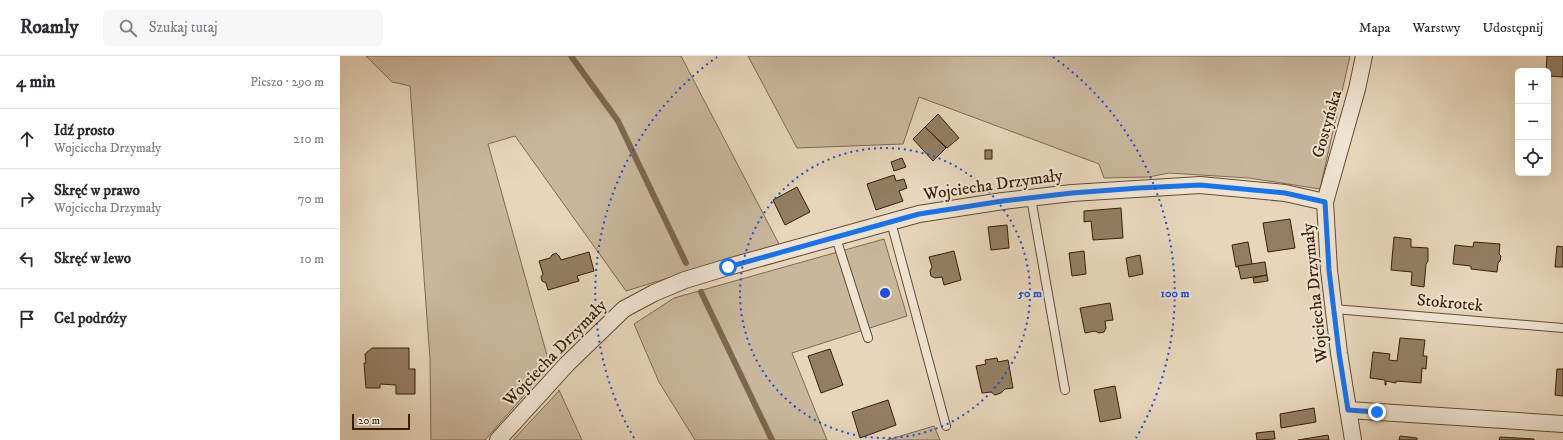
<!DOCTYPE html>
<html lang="pl">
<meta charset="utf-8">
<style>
body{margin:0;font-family:"IM FELL DW Pica",serif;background:#f7f7f7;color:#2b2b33}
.controls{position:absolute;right:12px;top:12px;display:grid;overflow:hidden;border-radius:6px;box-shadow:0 4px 16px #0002}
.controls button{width:36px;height:36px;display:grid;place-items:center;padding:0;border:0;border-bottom:1px solid #e1e1e2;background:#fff;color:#2b2b33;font:20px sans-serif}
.scale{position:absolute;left:12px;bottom:10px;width:58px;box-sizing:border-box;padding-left:4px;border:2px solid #391e04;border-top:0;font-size:11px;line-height:14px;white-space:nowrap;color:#391e04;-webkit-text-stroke:3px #efe4d3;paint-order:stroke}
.stop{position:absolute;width:12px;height:12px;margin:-9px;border:3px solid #1a73e8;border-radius:50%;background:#fff}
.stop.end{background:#1a73e8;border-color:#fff;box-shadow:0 1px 4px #0008}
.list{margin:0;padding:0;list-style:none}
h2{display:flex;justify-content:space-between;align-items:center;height:52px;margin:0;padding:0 16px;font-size:17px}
h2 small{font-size:13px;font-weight:400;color:#7c7c81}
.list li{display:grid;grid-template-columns:26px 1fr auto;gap:12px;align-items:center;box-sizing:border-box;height:60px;padding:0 16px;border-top:1px solid #e1e1e2}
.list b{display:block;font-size:15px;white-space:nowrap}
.list p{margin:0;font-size:13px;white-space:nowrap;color:#7c7c81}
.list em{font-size:13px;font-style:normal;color:#7c7c81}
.icon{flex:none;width:22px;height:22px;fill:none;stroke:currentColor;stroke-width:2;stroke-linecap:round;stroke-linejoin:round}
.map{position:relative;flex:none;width:1223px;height:384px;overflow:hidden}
header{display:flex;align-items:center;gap:24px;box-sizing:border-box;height:56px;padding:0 20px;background:#fff;border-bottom:1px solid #e1e1e2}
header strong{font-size:19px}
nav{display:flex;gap:22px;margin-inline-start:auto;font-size:14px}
.search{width:280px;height:36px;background:#f7f7f7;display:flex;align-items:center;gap:10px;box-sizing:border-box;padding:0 14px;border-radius:6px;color:#7c7c81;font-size:15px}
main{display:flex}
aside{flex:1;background:#fff}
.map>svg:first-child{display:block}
.green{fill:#c9b79c;stroke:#816a50}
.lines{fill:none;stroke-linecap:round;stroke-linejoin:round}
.stream{stroke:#7e674d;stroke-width:6}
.building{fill:#937e63;stroke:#391e04}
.service-casing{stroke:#644c32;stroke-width:10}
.minor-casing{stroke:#644c32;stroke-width:18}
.service{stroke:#efe4d3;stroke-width:8}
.minor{stroke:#efe4d3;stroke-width:16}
.route{stroke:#1a73e8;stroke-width:5}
.ring{fill:none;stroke:#1d4ed8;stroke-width:2;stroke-dasharray:2 4}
.labels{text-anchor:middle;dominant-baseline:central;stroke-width:4;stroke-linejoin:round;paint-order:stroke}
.street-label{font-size:17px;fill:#391e04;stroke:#efe4d3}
.centre{fill:#1d4ed8;stroke:#efe4d3;stroke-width:2}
.ring-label{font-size:12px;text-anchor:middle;font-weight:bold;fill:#1d4ed8;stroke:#efe4d3;stroke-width:4;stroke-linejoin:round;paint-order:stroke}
</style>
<header>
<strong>Roamly</strong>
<div class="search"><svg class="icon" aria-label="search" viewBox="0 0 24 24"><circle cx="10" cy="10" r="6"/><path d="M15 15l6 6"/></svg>Szukaj tutaj</div>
<nav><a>Mapa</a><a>Warstwy</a><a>Udostępnij</a></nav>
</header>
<main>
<aside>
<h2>4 min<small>Pieszo · 290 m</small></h2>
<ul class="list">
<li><svg class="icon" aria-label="ahead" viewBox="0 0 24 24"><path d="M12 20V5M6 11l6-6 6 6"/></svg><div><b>Idź prosto</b><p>Wojciecha Drzymały</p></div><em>210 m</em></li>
<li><svg class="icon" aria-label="right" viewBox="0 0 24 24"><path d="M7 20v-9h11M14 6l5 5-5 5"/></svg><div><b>Skręć w prawo</b><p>Wojciecha Drzymały</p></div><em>70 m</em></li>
<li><svg class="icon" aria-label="left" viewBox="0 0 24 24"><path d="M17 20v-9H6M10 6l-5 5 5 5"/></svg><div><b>Skręć w lewo</b></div><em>10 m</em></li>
<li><svg class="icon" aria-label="arrive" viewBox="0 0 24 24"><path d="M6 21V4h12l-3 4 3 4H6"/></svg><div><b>Cel podróży</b></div></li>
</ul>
</aside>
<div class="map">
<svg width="1223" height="384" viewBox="0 0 1223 384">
<rect width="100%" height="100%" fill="#e7d6bb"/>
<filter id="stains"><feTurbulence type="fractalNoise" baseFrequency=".005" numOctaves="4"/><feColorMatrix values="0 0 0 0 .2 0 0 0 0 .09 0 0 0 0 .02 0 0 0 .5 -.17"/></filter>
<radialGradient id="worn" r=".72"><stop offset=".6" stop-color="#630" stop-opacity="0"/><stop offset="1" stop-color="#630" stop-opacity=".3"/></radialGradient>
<!-- green -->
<g class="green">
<polygon points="26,0 341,0 439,188 286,235 175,80 148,88 210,310 145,384 91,384 90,303 70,30 52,26"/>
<polygon points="408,0 1010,0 980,133 909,122 829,117 809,121 764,122 759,108 579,41 563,88 457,92"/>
<polygon points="544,183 567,260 452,297 487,384 355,384 319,326 294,268 334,242"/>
<polygon points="219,334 242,384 173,384 219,335"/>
<polygon points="594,370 600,384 547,384"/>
</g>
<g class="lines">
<!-- stream -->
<g class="stream">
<polyline points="231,0 278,65 346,207"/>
<polyline points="361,236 432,384"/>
</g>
</g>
<!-- building -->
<g class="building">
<polygon points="1206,0 1223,0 1223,21 1208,20 1208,15 1206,15 1207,1"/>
<polygon points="598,58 619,82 607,92 585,71"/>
<polygon points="585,71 606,92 593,105 573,83"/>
<rect x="645" y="94" width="7" height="9"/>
<polygon points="562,102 566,111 554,115 551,106"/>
<polygon points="554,119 556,125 564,123 567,132 559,135 563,145 536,154 527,128"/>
<polygon points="457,131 470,156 445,169 433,144"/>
<polygon points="781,152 783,182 753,184 751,165 744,166 744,155"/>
<polygon points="950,163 955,192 928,196 923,167"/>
<polygon points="667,169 669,192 651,194 648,171"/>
<polygon points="1054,181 1071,183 1071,191 1088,192 1088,205 1086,208 1084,231 1071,229 1072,216 1051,214"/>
<polygon points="908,186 912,208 896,211 892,189"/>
<polygon points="1134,186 1160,188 1159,198 1161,200 1160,205 1158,207 1157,216 1131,213 1131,210 1113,208 1115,189 1133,191"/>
<polygon points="1217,190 1223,191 1223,211 1215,211"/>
<polygon points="614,195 621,224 604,229 602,221 595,222 591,220 590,215 592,211 589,201"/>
<polygon points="744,195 746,218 732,220 729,197"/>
<polygon points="249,196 254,215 237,220 239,225 208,234 206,227 202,225 201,221 203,218 199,205 210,202 212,199 216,197 219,200 221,204"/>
<polygon points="800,199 803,218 789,221 786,202"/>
<polygon points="925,206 927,219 901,223 898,210"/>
<polygon points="927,219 928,225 914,227 913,222"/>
<polygon points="770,247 773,264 765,265 766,272 764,276 759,277 755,275 745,277 740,252"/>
<polygon points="1060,282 1085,284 1083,300 1087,300 1086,313 1082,312 1081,327 1056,325 1056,327 1046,325 1046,329 1045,329 1045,324 1030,322 1033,296 1050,298 1049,304 1057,305"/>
<polygon points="32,292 69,292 69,313 75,313 75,338 56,338 56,329 40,328 40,332 26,332 24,307 26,307 25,298"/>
<polygon points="490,293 503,329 481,337 468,300"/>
<polygon points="657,302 658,306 668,304 673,332 665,333 661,337 655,339 651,336 642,337 636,310 646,308 645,304"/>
<polygon points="1217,313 1223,313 1223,340 1215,339"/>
<polygon points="775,330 781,362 760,366 754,334"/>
<polygon points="548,344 556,369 520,382 512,356"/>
<polygon points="974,352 976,366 941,372 940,358"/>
<polygon points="934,375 935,383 917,384 916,377"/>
<polygon points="988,379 989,384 958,384"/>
<polygon points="1060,380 1077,382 1077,384 1059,384"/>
<polygon points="1160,381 1194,383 1194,384 1159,384"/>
</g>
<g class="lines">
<!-- service casing -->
<g class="service-casing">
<g id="service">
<polyline points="691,142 725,334"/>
<polyline points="551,166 606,370"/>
<polyline points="496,182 528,282"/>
<polyline points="994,253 1223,272"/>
</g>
</g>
<!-- minor casing -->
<g class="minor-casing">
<g id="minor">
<polyline points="1008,354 1223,368"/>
<polyline points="158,384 227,308 284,253 314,237 345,224 388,211 579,158 663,145 732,137 860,129 945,137 985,146"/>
<polyline points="1013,384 999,297 989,214 985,146 1017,33 1024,0"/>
</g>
</g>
<!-- service -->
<use href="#service" class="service"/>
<!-- minor -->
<use href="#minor" class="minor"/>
</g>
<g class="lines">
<!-- route -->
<polyline class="route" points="388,211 579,158 663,145 732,137 799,132 860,129 945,137 985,146 989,214 999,297 1008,354 1037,356"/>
</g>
<!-- distance rings -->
<g class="ring">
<circle cx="545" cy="237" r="145"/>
<path d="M294 382A290 290 0 0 1 377 1M713 1A290 290 0 0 1 796 382"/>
</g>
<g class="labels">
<!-- street labels -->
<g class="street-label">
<text transform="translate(987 68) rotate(-74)">Gostyńska</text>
<text transform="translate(653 129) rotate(-8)">Wojciecha Drzymały</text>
<text transform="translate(975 237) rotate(-96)">Wojciecha Drzymały</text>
<text transform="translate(1110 247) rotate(5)">Stokrotek</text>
<text transform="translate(215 297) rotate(-46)">Wojciecha Drzymały</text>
</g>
</g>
<circle cx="545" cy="237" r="6" class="centre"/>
<g class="ring-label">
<text x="690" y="241">50 m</text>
<text x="835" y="241">100 m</text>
</g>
<rect width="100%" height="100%" filter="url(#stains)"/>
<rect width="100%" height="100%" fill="url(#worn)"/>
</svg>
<div class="controls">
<button>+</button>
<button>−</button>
<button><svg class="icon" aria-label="locate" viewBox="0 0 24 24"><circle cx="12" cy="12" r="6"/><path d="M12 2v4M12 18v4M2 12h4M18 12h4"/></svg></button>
</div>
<div class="scale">20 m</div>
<div class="stop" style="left:388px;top:211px"></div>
<div class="stop end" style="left:1037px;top:356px"></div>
</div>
</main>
